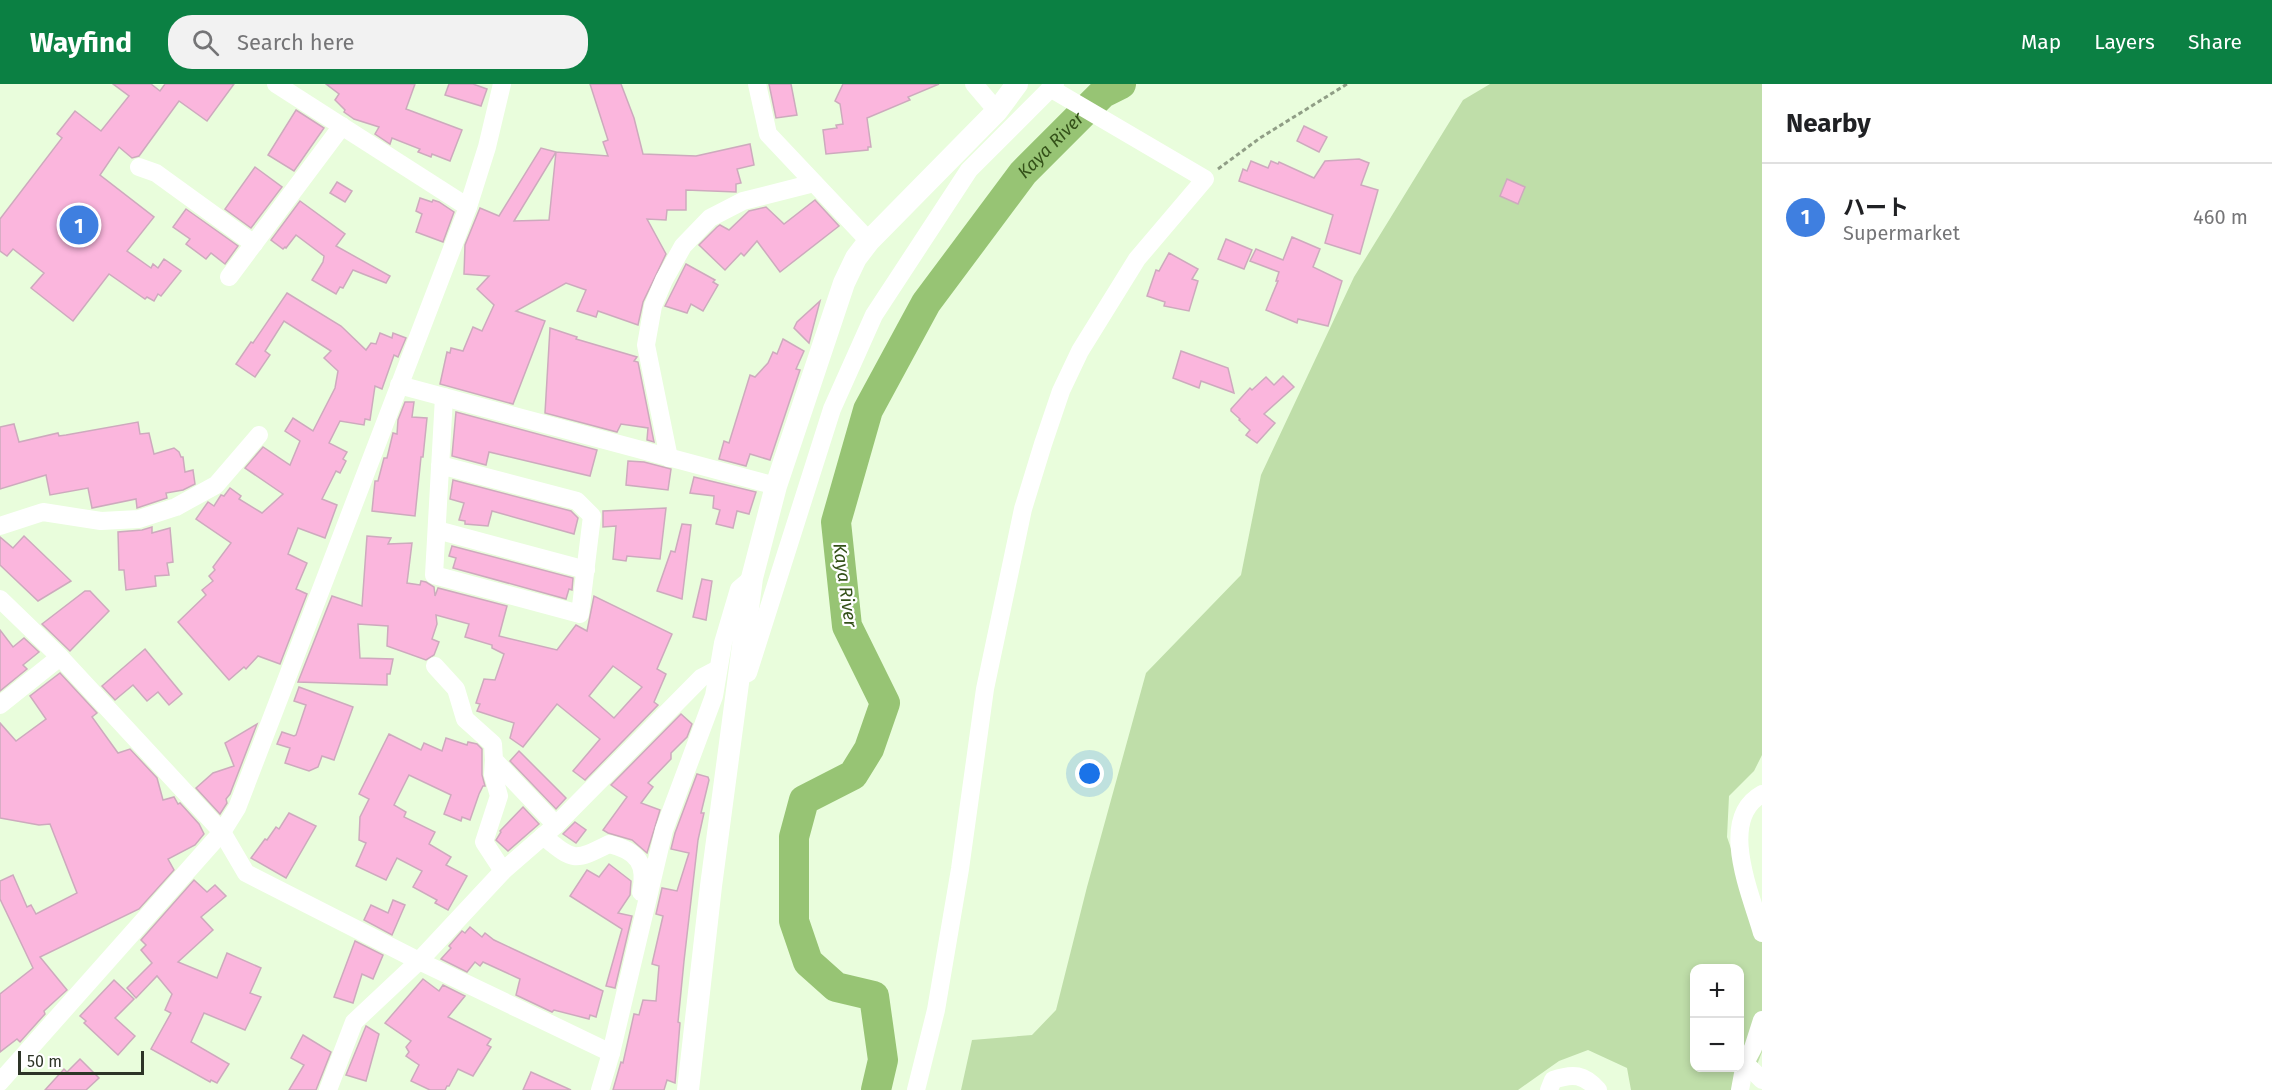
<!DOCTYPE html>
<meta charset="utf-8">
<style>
body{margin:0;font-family:"Fira Sans","Noto Sans JP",sans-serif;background:#f2f2f2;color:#202124}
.controls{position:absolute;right:18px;bottom:18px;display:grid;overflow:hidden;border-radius:12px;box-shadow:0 3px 9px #0003}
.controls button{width:54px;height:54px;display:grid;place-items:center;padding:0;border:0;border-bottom:2px solid #e0e0e0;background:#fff;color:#202124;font:30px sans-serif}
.scale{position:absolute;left:18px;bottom:15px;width:126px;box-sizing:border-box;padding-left:6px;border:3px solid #2d3427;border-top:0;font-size:16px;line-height:21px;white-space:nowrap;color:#2d3427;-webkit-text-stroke:4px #fff;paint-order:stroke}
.you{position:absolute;left:1090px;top:690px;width:21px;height:21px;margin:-15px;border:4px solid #fff;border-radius:50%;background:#1a73e8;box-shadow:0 0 0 9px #1a73e833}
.badge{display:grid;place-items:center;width:39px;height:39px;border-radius:50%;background:#0b8043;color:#fff;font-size:20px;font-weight:700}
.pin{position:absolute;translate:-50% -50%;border:3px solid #fff;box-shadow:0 2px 6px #0006}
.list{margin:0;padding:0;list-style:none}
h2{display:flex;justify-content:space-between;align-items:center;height:78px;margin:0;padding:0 24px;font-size:26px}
h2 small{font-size:20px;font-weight:400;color:#757577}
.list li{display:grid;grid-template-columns:39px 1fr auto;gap:18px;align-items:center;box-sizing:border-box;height:108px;padding:0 24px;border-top:2px solid #e0e0e0}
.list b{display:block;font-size:22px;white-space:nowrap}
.list p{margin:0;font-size:20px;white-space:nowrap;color:#757577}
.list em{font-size:20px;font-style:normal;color:#757577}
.icon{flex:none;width:33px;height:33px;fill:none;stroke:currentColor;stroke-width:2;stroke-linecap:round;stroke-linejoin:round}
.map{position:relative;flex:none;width:1762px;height:1006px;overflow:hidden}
header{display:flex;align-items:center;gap:36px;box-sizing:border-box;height:84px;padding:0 30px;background:#0b8043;color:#fff}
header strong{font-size:28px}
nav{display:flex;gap:33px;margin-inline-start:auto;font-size:21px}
.search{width:420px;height:54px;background:#f2f2f2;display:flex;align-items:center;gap:15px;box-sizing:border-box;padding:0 21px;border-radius:24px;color:#757577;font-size:22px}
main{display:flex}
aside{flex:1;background:#fff}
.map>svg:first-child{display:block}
.green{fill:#bfdea9;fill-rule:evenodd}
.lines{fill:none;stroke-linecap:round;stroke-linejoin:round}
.river{stroke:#97c474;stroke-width:30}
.building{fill:#fbb6dd;stroke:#cdaabd;stroke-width:1.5;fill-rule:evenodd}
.path{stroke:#909e86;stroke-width:3;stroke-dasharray:4.5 3;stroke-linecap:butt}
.minor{stroke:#fff;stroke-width:18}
.tertiary{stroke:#fff;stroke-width:22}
.labels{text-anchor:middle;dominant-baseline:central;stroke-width:4.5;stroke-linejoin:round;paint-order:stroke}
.water-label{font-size:18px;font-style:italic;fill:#345119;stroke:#fff}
</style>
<header>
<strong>Wayfind</strong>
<div class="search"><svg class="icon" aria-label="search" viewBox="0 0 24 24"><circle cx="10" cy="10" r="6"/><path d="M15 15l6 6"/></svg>Search here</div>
<nav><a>Map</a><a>Layers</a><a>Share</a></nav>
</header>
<main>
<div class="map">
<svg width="1762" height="1006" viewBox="0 0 1762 1006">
<rect width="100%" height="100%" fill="#e9fddc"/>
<!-- green -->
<path class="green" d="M 1490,0 L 1762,0 L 1762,671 L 1754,687 L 1729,712 L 1727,753 L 1762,854 L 1762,968 L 1749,1001 L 1745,1006 L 1631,1006 L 1627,984 L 1588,966 L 1559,977 L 1518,1006 L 961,1006 L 972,956 L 1032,951 L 1056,926 L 1087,803 L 1146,589 L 1241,491 L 1261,391 L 1354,193 L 1463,16 ZM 1694,884 L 1740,884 L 1740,984 L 1694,984 Z"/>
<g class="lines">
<!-- river -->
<path class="river" id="s1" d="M 876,1006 L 883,976 L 874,912 L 836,903 L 808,878 L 794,837 L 794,753 L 804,716 L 853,691 L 869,665 L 885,619 L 847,542 L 836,438 L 868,326 L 926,219 L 1023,89 L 1103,9 L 1121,0"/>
</g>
<!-- building -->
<g class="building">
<polygon points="113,0 151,0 160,7 165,0 234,0 207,37 179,17 139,72 132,74 119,63 100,91 154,133 127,167 151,184 153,180 158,184 164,175 181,187 161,212 158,210 154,217 147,213 145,215 109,190 73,237 31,204 44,189 13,165 7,172 0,167 0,135 62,54 57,50 75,27 101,47 129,12"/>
<polygon points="326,0 415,0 406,25 462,46 450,77 432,70 431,73 418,68 420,65 392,54 390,60 375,50 379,43 354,35 344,28 345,26 335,16 339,10"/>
<polygon points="449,0 473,0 487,5 481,22 445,11"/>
<polygon points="590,0 621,0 634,34 643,70 696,72 750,60 754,81 737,85 741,99 736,100 736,108 686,106 686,126 667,126 666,136 647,135 666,170 643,218 638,241 598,227 596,233 577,227 586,206 566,199 516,227 545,237 513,320 440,300 447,268 450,269 451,264 463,267 473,243 482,247 494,221 477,205 489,192 464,190 465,161 480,124 499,132 541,64 556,68 514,137 549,136 556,68 608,72 603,58 608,56"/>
<polygon points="769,0 791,0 797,31 776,34"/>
<polygon points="843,0 939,0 908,13 910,16 867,34 871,63 868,63 868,66 826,70 823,46 837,44 836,41 843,40 840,20 835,17"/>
<polygon points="296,26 324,44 294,87 268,71"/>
<polygon points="1304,42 1327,53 1319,68 1297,57"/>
<polygon points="1359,75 1369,79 1361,101 1378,106 1360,170 1325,159 1333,131 1239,97 1243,85 1247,87 1251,77 1268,84 1271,77 1278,80 1279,78 1314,94 1325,77"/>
<polygon points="255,83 282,103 251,144 225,125"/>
<polygon points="1507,95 1525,103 1518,120 1500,112"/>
<polygon points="337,98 352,107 345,118 330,109"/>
<polygon points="420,114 432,118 433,116 439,118 454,128 443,158 416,148 422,130 416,127"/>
<polygon points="815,116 839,142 780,188 757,157 744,172 741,169 725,186 699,161 717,143 720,141 729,146 749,127 766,123 784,140"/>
<polygon points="300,117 345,150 336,162 390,192 386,199 353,186 343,204 340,203 336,210 312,196 323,178 324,172 296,151 286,164 285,163 283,165 271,156"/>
<polygon points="186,125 238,162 225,180 211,169 206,175 186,160 190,155 173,143"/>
<polygon points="1292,153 1320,165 1313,183 1342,197 1328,242 1298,235 1297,239 1266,226 1278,197 1276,197 1279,188 1250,177 1256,165 1283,176"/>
<polygon points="1226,155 1252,166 1244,185 1218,175"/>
<polygon points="1169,169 1198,185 1192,195 1198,197 1189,227 1164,222 1165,218 1147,212 1156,186 1159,187"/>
<polygon points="686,180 715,196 713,198 718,201 703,227 691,220 687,229 665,222"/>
<polygon points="287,209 341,242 366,266 371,259 376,260 380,249 392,254 393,249 406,254 398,273 394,271 382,305 375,302 370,336 365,335 364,341 340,337 329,359 347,368 343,375 346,377 340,389 336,387 322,415 337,421 325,454 298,444 288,470 307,479 296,505 307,510 280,580 258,572 246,585 244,583 229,596 178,538 206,511 202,506 213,497 209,492 215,486 213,483 231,459 196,435 208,418 214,422 221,411 224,412 230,404 241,412 239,415 262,429 283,410 245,384 263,363 290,381 300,357 285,347 293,334 313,347 335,304 338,287 324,274 331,267 284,237 265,267 270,271 255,293 236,280 251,258 253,259"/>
<polygon points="820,217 809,259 794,244 797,238"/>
<polygon points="550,244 577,253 576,255 637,273 634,277 638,278 654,358 647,356 648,344 621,340 617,348 545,329"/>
<polygon points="783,255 804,267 796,285 800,286 770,376 750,370 746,382 719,375 724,357 729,359 750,291 755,293 768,279 773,268 777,270"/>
<polygon points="1181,267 1228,284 1234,309 1201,297 1199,304 1173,294"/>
<polygon points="1283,292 1294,303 1264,330 1275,339 1257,359 1246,351 1250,346 1239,336 1240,335 1231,327 1231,325 1250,304 1252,306 1266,293 1274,301"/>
<polygon points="405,318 414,318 412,333 427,334 423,373 421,373 415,432 372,427 375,397 378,397 384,374 387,374 393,349 397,350 398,336"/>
<polygon points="456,328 597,366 590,392 489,368 486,381 452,372"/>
<polygon points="138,338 140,350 149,349 154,370 174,364 179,368 181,373 183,373 185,388 193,386 195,400 183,406 166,409 167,414 137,424 136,415 92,424 88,404 50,411 46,391 0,405 0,343 14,340 19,358 58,349 59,352 66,351"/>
<polygon points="628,377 644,378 671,385 668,406 626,401"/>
<polygon points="694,393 756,408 749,430 737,427 733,444 716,440 720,426 713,424 714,412 690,409"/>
<polygon points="453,396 571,427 578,434 574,450 492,427 488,442 465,440 465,437 459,436 464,419 450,415"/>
<polygon points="666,424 660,475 627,472 626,477 613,475 616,442 603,443 603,427"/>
<polygon points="682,440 691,441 682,515 657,507 671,467 675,468"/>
<polygon points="152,443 152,449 170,444 173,478 167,479 169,491 155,492 156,502 126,506 124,486 119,486 118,448 142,446"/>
<polygon points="24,452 71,497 38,517 0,481 0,453 13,464"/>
<path d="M 367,452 L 391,454 L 388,460 L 412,459 L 407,499 L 420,501 L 421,497 L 426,498 L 434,503 L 435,512 L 438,504 L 507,522 L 499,552 L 557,566 L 576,541 L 587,547 L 594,512 L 672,550 L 657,585 L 666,590 L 654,618 L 658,621 L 585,696 L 573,687 L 600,655 L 557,620 L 523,663 L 510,654 L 514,639 L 477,627 L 480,620 L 476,619 L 484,595 L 495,596 L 504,570 L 492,564 L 492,561 L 465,553 L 469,540 L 436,531 L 437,540 L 432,555 L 439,558 L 434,571 L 426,576 L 387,562 L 388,542 L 358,540 L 360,574 L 393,575 L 390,590 L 387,590 L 387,601 L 298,598 L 332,512 L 362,522 ZM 613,582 L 642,603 L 614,634 L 589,612 Z"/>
<polygon points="452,462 573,494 572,506 569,505 566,515 453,484 456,474 449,472"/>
<polygon points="702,495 712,497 706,536 693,533"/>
<polygon points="85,507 90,507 109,527 70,567 42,540"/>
<polygon points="0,546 13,563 24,554 39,568 23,581 27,585 0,607"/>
<polygon points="145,565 182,610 169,621 158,608 147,617 133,601 115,616 102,602"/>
<polygon points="60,589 97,629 92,633 118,669 130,665 157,694 163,716 174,713 178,720 180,719 199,740 204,750 195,761 168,775 174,786 139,825 40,873 67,906 44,927 45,930 20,958 17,955 0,968 0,910 33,884 0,815 0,797 13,791 27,823 31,821 36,830 77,809 50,740 39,741 0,734 0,639 16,657 46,635 30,612"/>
<polygon points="299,603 353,623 334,676 322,672 318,683 309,687 285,679 290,664 277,660 282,648 294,652 296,651 306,621 294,617"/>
<polygon points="681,630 692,640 687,653 671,669 671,675 648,699 653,703 641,719 660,726 647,769 632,756 608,749 603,746 627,713 611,701"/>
<polygon points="257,640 230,710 226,715 227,719 220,730 196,704 213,689 234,682 225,659"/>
<polygon points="389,650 421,666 424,659 442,667 446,654 467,661 468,658 477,660 482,665 482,691 485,702 483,702 479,710 470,736 462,733 461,737 444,730 451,711 409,691 394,721 406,728 404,733 435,748 429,760 451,773 446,781 467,792 448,826 435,819 437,816 413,803 422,787 397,774 386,796 356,782 366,759 359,756 360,733 369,715 359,710"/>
<polygon points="519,667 566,714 556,725 510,677"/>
<polygon points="697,690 708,693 709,696 701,729 704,729 698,756 684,877 678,938 680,939 675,999 667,996 664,1006 613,1006 621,978 623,979 634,930 639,931 643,916 656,917 659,882 652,880 663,832 656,830 662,804 677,807 689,769 671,765 675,749"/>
<polygon points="523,723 539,740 508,767 496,756 501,748 500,747"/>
<polygon points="289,729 316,742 286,794 251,774 265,755 267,756 276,743 279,745"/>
<polygon points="575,738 586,746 576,759 563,750"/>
<polygon points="609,780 631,797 630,811 618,829 632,832 615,904 606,902 622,845 570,812 587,786 599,793"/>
<polygon points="194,796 207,808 215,801 226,812 201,833 213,846 178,878 217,894 227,869 261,884 250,909 261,913 245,946 204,929 191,958 229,980 217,999 211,996 210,998 151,965 171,929 165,926 172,910 157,892 136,914 127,904 152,879 141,866 146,861 141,856"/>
<polygon points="393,816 405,821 392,851 364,836 371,821 388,829"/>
<polygon points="470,843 482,853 485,849 494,856 603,907 596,933 590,931 589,935 554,926 552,928 516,911 520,895 483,878 480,882 475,878 467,888 441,875 451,864 449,862 462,847 465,849"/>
<polygon points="355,857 383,871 373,895 362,890 353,919 334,913"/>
<polygon points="423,895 439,907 443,901 465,912 448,933 491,955 487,961 491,963 473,992 458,985 449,1002 447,1002 445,1006 430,1006 411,997 419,981 406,972 409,968 406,963 411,957 385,939"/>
<polygon points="114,896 134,915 115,934 135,952 118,971 84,939 86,937 80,932"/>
<polygon points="366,942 379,950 366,997 346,991"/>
<polygon points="303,951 331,968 316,1006 289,1006 304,981 291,974"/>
<polygon points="80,975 99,994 86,1006 45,1006 64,985 67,988"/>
<polygon points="531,988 571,1006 523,1006"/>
</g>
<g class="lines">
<!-- path -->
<polyline class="path" points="1218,85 1260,54 1347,0"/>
<!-- minor -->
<g class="minor">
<polyline points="276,0 468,123"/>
<polyline points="757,0 768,50 869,157"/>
<polyline points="974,0 997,27"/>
<polyline points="139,83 156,89 254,160"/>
<polyline points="229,193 342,42"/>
<polyline points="399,301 776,402"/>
<polyline points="669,374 646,261 653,222 664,196 683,162 710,134 743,117 814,99"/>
<polyline points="440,381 577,417 592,432 580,530 434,491 444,313"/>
<polyline points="0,442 43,428 101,437 139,435 176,423 216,401 259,351"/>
<polyline points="437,446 586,486"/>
<polyline points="0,515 60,573 222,748 246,789 419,877 611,969"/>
<polyline points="435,582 456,605 465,635 493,660 494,676 556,741"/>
<polyline points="741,592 748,589 832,325 874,231 969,86 1055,0"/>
<polyline points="0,621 60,573"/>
<polyline points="494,676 493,691 499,712 484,758 503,787"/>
<path d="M 1762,710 C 1717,735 1751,810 1762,849"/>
<path d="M 543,752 C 574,777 573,778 609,760 C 638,767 647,780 641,808"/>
<polyline points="1745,979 1762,996"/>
<polyline points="0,998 222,748 237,724 468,123 487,63 502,0"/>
<polyline points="328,1006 354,938 419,877 503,787 556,741 701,594 718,585"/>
<polyline points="600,1006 611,969 664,746 714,612 723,559 739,505 752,494"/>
<polyline points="916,1006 936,926 960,785 985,605 1023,425 1043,360 1061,307 1080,267 1137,175 1205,95 1050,4"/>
<path d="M 1549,1006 L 1553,996 C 1573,989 1584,990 1598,1006"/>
<polyline points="1740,1006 1745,979 1753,964 1762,936"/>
</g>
<!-- tertiary -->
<polyline class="tertiary" points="688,1006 711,802 752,494 776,402 844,199 856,174 869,157 997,27 1017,0"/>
</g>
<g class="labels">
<!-- water labels -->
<g class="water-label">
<text stroke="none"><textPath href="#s1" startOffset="1102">Kaya River</textPath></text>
<text transform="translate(845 501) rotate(82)">Kaya River</text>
</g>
</g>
</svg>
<div class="controls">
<button>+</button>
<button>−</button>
</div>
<div class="scale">50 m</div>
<div class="you"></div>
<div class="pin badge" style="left:79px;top:141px;background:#3f7fe0">1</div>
</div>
<aside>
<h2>Nearby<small></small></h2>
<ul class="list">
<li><span class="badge" style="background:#3f7fe0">1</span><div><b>ハート</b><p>Supermarket</p></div><em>460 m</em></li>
</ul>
</aside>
</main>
